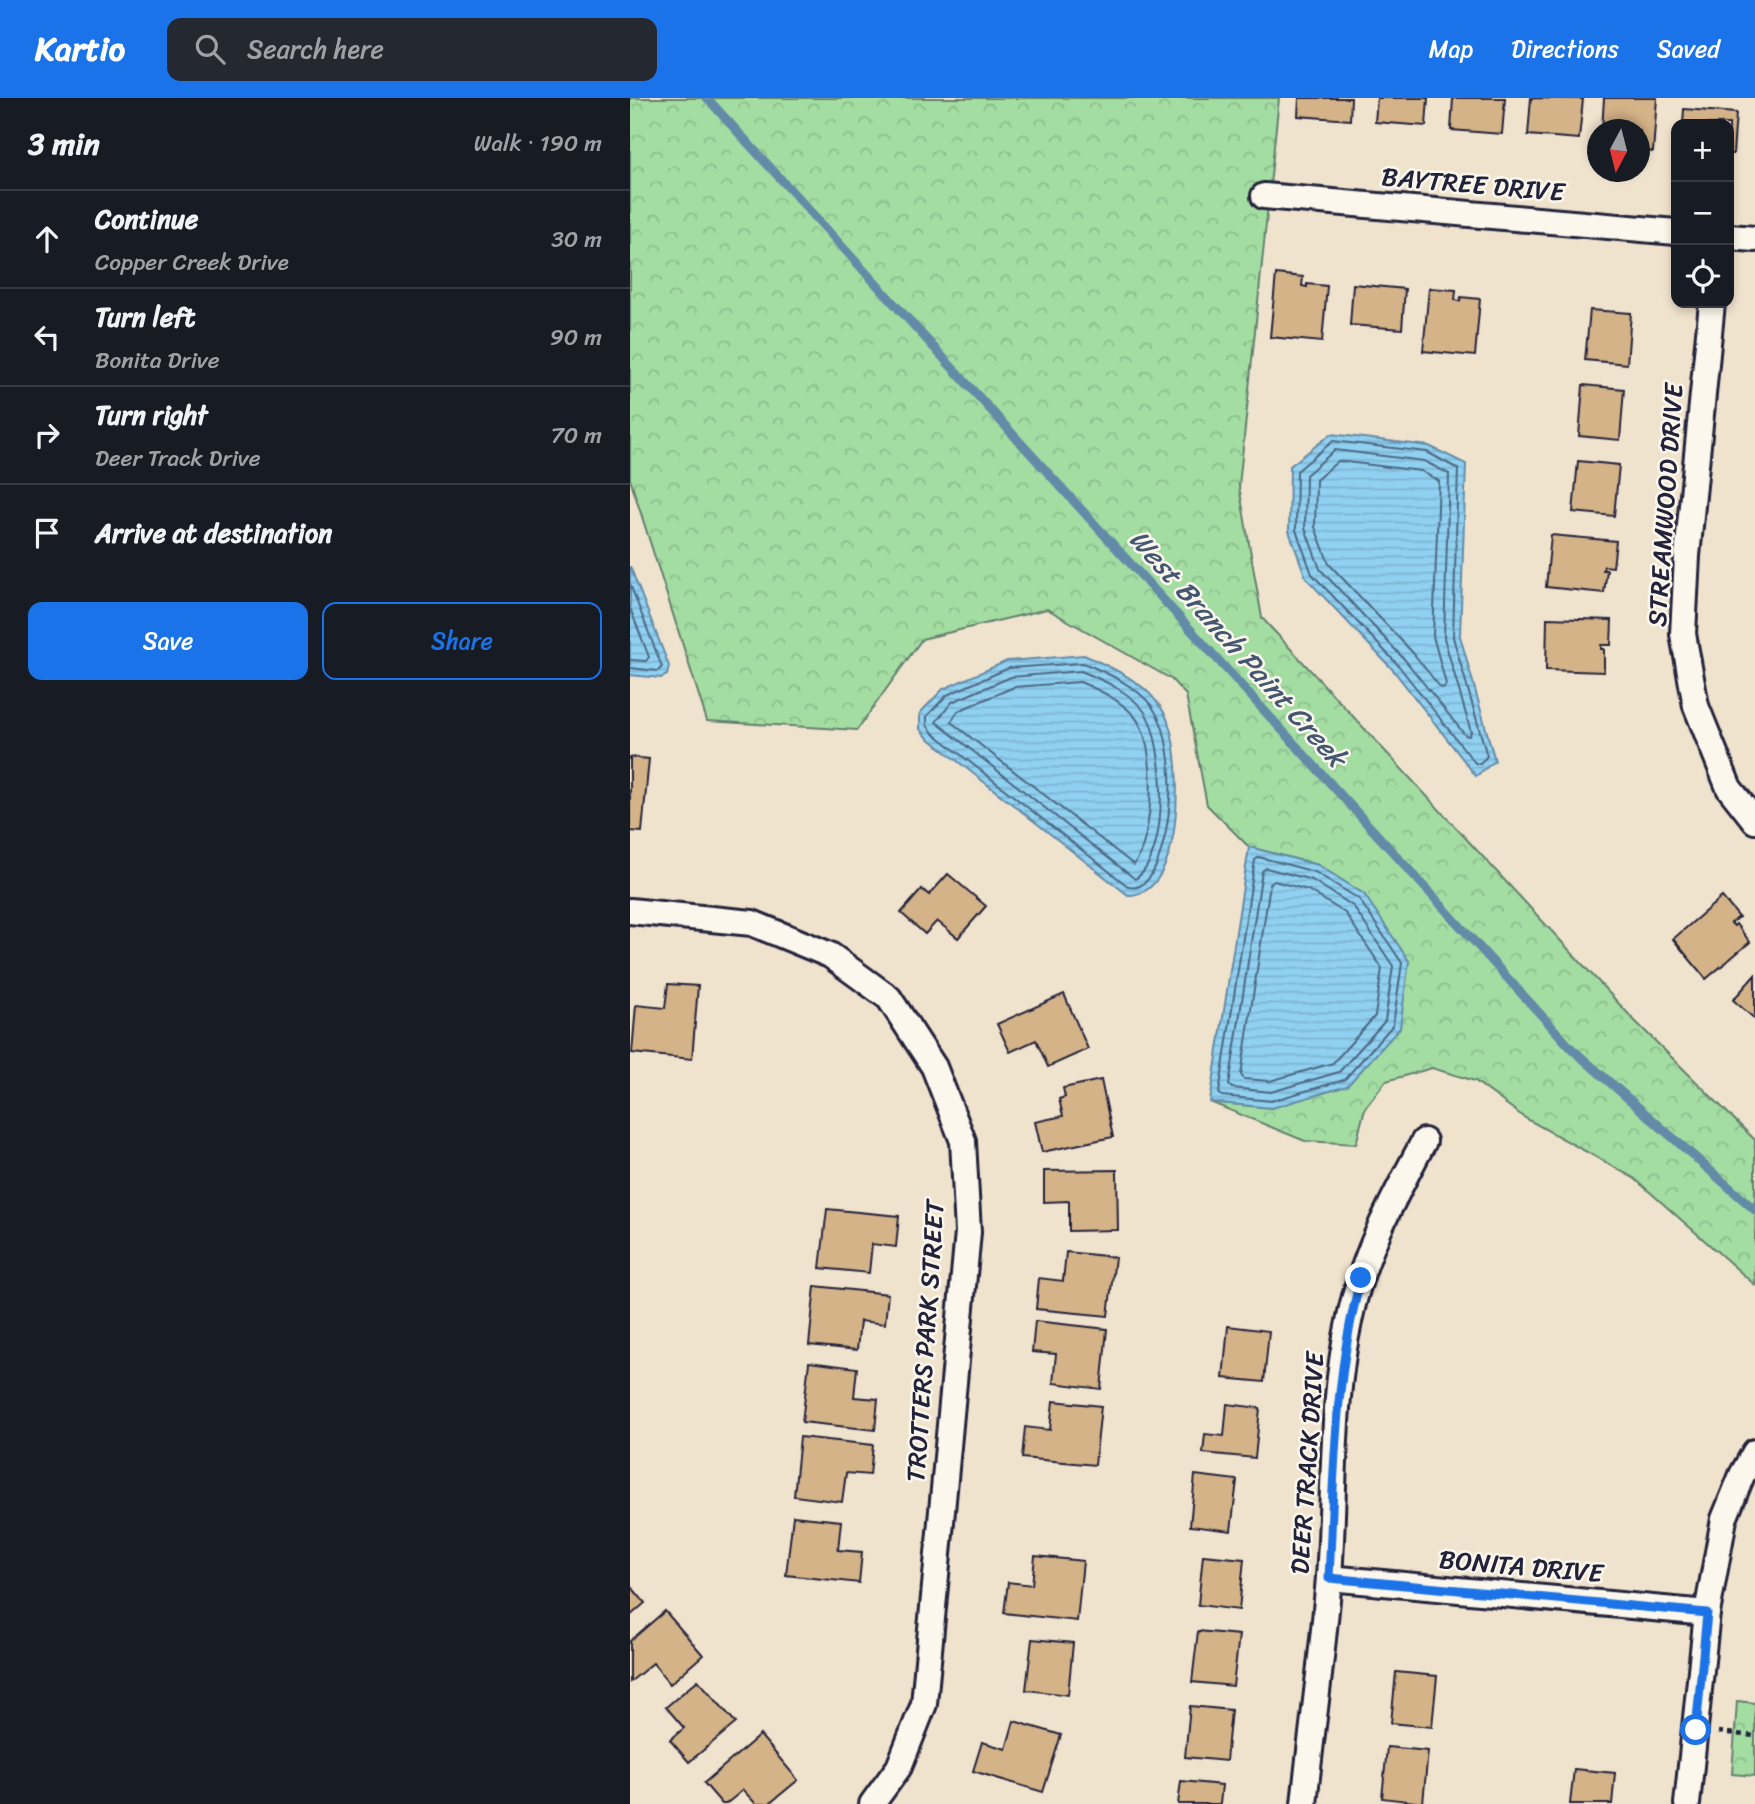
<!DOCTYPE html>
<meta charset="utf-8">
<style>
body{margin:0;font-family:Sriracha,sans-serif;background:#242831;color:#f1f3f6}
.controls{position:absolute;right:21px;top:21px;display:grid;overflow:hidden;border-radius:14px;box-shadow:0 4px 10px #0003}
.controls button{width:63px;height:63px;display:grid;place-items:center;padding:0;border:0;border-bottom:2px solid #363941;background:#171b24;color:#f1f3f6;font:35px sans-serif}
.compass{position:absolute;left:957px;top:21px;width:63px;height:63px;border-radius:50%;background:#171b24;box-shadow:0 4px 10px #0003;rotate:187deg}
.stop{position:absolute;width:21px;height:21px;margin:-16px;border:5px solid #1a73e8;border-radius:50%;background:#fff}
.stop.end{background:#1a73e8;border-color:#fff;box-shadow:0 2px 7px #0008}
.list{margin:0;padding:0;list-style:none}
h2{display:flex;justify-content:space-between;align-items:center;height:91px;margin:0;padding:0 28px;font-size:30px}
h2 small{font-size:23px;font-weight:400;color:#9ea1a6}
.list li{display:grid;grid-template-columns:46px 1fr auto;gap:21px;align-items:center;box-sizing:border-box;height:98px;padding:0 28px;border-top:2px solid #363941}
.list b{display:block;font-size:26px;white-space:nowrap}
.list p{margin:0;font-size:23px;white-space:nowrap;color:#9ea1a6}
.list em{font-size:23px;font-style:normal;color:#9ea1a6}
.actions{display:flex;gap:14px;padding:21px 28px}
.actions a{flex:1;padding:16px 0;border:2px solid #1a73e8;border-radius:14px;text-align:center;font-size:24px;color:#1a73e8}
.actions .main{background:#1a73e8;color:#fff}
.icon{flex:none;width:38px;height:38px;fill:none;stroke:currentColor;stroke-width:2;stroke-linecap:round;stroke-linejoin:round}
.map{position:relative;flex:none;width:1125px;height:1706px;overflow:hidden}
header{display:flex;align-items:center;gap:42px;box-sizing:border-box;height:98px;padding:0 35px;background:#1a73e8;color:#fff}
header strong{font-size:33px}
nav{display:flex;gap:38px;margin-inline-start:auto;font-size:24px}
.search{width:490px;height:63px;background:#242831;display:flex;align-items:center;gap:18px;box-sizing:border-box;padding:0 24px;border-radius:14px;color:#9ea1a6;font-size:26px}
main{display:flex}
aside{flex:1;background:#171b24}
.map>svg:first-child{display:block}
.forest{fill:url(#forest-crowns);stroke:#62806e;stroke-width:2}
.water{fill:url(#water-rules);stroke:#648ba8;stroke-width:2}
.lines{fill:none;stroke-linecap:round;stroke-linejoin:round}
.shore{stroke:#4e6884;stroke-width:2}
.stream{stroke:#648ba8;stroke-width:9}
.building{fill:#d5b388;stroke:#22223b;stroke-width:2}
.street-casing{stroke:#22223b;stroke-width:30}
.path{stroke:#22223b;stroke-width:4.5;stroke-dasharray:5 5;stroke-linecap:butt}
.street{stroke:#fbf7ec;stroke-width:24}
.route{stroke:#1a73e8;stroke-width:9}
.labels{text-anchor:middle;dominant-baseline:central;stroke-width:5;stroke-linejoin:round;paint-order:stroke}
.street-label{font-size:26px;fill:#22223b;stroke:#fbf7ec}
.water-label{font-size:28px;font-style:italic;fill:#435772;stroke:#fbf7ec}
</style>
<header>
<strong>Kartio</strong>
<div class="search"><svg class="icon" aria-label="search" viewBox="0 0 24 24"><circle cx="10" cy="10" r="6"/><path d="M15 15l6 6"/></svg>Search here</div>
<nav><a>Map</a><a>Directions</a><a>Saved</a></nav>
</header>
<main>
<aside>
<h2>3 min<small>Walk · 190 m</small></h2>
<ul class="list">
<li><svg class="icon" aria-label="ahead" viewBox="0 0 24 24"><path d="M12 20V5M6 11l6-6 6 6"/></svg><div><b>Continue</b><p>Copper Creek Drive</p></div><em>30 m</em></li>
<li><svg class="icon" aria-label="left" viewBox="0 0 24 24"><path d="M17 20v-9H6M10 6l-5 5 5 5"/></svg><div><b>Turn left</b><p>Bonita Drive</p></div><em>90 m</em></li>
<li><svg class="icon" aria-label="right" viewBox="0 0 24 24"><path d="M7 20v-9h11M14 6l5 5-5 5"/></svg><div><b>Turn right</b><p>Deer Track Drive</p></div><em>70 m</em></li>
<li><svg class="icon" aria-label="arrive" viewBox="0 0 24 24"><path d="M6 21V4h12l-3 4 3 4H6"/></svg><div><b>Arrive at destination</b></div></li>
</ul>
<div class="actions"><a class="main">Save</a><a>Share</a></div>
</aside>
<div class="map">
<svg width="1125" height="1706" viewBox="0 0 1125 1706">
<defs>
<pattern id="forest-crowns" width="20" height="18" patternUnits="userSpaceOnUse" patternTransform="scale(1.75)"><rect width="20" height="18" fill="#a3dda2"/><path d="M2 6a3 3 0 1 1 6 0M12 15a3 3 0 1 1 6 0" fill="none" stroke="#8cbd8c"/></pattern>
<pattern id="water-rules" width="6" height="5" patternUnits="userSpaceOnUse" patternTransform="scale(1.75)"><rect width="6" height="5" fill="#90d1f1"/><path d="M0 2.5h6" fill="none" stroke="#7cb3d0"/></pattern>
</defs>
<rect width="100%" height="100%" fill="#f0e3ce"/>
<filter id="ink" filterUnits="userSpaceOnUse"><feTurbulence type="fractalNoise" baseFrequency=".0143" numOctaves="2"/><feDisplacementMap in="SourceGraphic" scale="14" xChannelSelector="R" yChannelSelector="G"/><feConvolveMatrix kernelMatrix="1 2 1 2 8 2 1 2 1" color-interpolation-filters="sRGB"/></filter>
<g filter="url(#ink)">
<!-- forest -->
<g class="forest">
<polygon points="0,0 649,0 609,388 632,520 1004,922 1125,1042 1125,1187 1004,1080 895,1020 845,983 802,970 756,983 735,1010 726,1046 675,1043 580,1004 642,1010 688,767 619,749 577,707 556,597 541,581 417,511 292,541 227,632 77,623 0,381"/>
<polygon points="1107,1603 1125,1605 1125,1678 1102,1676"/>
</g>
<!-- water -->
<g class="water">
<polygon points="701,336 799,348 836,366 830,538 865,663 846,678 763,572 676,480 659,433 660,368"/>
<polygon points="0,468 39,568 37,577 31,580 0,577"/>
<path d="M 454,557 C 478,568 511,582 526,603 C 531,609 537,619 539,627 C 552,664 555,799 498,797 L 298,640 L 290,631 L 290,615 L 313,591 L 377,563 Z"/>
<polygon points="619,749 688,767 734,796 779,863 770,930 717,988 642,1010 580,1004"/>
</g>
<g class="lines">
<!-- shore -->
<g class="shore">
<polygon points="703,343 797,354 828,371 823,539 857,658 850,666 845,665 768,567 682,476 666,432 667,373"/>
<polygon points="705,352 794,363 819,376 814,540 841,634 839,638 835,637 775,562 690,471 675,430 676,377"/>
<polygon points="708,363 791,373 809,383 803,538 816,586 814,590 810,589 783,555 699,466 685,429 686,382"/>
<polyline points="0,486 32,569 28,573 0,570"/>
<polyline points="0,510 19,559 16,563 0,562"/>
<path d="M 453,565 C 475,574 505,587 521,607 C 525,613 531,624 533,631 C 545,674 542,726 526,768 C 521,779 513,792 499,789 L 303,635 L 297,627 L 297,618 L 317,597 L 379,570 Z"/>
<path d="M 451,573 C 473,582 500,594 514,613 C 536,643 540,760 505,781 L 306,624 L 322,604 L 381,579 Z"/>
<path d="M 450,584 C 469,592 491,602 505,619 C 528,646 524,739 504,767 L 321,624 L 328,613 L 384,589 Z"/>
<polygon points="629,759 685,774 729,801 772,865 763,927 714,982 641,1003 592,998 589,995 625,762"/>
<polygon points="636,770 682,782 723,808 763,868 755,923 709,974 641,994 602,990 599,987 632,773"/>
<polygon points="644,783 678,792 715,815 752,870 745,918 703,965 640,983 614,981 611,977 640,786"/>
</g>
<!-- stream -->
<polyline class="stream" points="77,0 942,951 1125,1112"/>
</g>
<!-- building -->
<g class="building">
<polygon points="669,0 721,0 720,22 668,18"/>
<polygon points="747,0 798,0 796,28 745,24"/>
<polygon points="823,0 875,0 872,36 821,32"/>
<polygon points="901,0 953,1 949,41 898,37"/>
<polygon points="974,0 1027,0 1023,54 1010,53 1010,32 972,32"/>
<polygon points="1054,11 1106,15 1103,56 1099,56 1099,26 1053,26"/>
<polygon points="646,176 673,179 672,188 677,189 677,186 697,188 692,244 640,239"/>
<polygon points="723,186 775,191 772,231 720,227"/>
<polygon points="799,190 826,192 825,202 830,203 831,199 850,201 845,258 793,253"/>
<polygon points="960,212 1001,215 997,266 955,262"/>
<polygon points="953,287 994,291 990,342 949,338"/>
<polygon points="948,363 989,367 984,418 943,414"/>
<polygon points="921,437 986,443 983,469 974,468 973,472 977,472 974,495 916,489"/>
<polygon points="917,520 982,522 981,547 971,547 971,551 974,551 974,574 916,572"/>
<polygon points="0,659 19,661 12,734 0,733"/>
<polygon points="318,776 356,808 328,840 307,823 295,836 271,815 292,791 299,797"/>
<polygon points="1092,799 1109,819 1101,825 1104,828 1106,826 1120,844 1076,881 1043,841"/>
<polygon points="1125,877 1125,921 1103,902"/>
<polygon points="38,886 68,888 62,961 2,955 6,907 35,910"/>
<polygon points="434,896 458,951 418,969 406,942 380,954 367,926"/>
<polygon points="471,982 483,1039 412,1054 405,1024 433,1018 429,1001 435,999 433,990"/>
<polygon points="487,1072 488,1132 439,1133 439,1103 414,1104 414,1073"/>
<polygon points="197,1111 269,1118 266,1149 242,1146 239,1175 190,1170"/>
<polygon points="436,1154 485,1159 478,1218 406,1211 409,1180 433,1183"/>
<polygon points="185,1188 258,1196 255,1226 230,1223 227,1252 179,1247"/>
<polygon points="405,1223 477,1231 471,1291 423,1285 426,1256 402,1254"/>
<polygon points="598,1228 639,1233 634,1284 593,1280"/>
<polygon points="179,1264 227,1270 224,1299 248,1301 245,1332 172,1324"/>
<polygon points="423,1303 471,1308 465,1367 392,1360 395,1329 420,1332"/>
<polygon points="597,1306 630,1310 625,1360 573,1355 575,1336 594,1338"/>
<polygon points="170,1339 243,1347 240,1377 216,1375 212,1404 164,1398"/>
<polygon points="565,1377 607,1382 601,1433 560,1428"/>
<polygon points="163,1418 211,1423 208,1452 232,1454 229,1485 156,1477"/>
<polygon points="573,1457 614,1461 609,1512 568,1507"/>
<polygon points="405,1458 453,1463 447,1523 374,1515 378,1484 402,1487"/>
<polygon points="0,1487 15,1505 0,1518"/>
<polygon points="35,1513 73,1557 40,1586 23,1565 0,1584 0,1543"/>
<polygon points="568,1533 609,1537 603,1588 562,1584"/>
<polygon points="402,1541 443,1545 438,1597 396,1592"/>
<polygon points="766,1574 807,1578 802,1629 761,1625"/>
<polygon points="68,1582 106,1625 59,1664 40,1642 54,1630 36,1609"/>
<polygon points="560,1608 601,1612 596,1663 555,1659"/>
<polygon points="384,1623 431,1637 413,1694 343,1673 352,1644 376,1651"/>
<polygon points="130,1637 168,1682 139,1706 126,1706 113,1692 96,1706 92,1706 74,1685"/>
<polygon points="757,1649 798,1653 793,1705 752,1700"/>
<polygon points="944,1671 985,1675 982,1706 940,1706"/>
<polygon points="551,1683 592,1687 590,1706 548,1706"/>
</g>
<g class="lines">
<!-- street casing -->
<g class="street-casing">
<g id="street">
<polyline points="634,98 1046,134"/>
<polyline points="1099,139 1125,141"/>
<polyline points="1082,205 1057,458 1053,536 1066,608 1099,690 1125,723"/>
<polyline points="0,813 122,825 200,857 259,900 304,969 333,1043 338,1134 294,1606 269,1669 242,1706"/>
<polyline points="699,1480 1077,1515"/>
<path d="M 674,1706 C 682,1630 693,1554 699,1479 C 705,1393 701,1303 720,1219 C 733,1156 764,1099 794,1043"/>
<polyline points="1057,1706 1077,1515 1094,1421 1112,1377 1125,1354"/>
</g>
</g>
<!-- path -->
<polyline class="path" points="1088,1634 1125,1638"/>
<!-- street -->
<use href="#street" class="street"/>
</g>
</g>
<g class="lines" filter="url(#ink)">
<!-- route -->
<path class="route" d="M 731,1180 C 704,1277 704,1380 699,1480 L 1077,1515 L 1066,1632"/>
</g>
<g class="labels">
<!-- street labels -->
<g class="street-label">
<text transform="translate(843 86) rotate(5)">BAYTREE DRIVE</text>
<text transform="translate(1035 407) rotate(-86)">STREAMWOOD DRIVE</text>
<text transform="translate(295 1243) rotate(-86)">TROTTERS PARK STREET</text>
<text transform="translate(677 1365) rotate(-86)">DEER TRACK DRIVE</text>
<text transform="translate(891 1468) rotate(5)">BONITA DRIVE</text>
</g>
<!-- water labels -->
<g class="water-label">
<text transform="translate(608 550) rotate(48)">West Branch Paint Creek</text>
</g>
</g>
</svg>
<div class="controls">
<button>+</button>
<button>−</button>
<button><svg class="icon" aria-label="locate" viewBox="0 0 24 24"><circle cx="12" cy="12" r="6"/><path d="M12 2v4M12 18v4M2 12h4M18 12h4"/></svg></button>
</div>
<svg class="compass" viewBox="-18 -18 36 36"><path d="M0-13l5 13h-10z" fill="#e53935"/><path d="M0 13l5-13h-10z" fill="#9ea1a6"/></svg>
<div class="stop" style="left:1066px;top:1632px"></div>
<div class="stop end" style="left:731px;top:1180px"></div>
</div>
</main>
